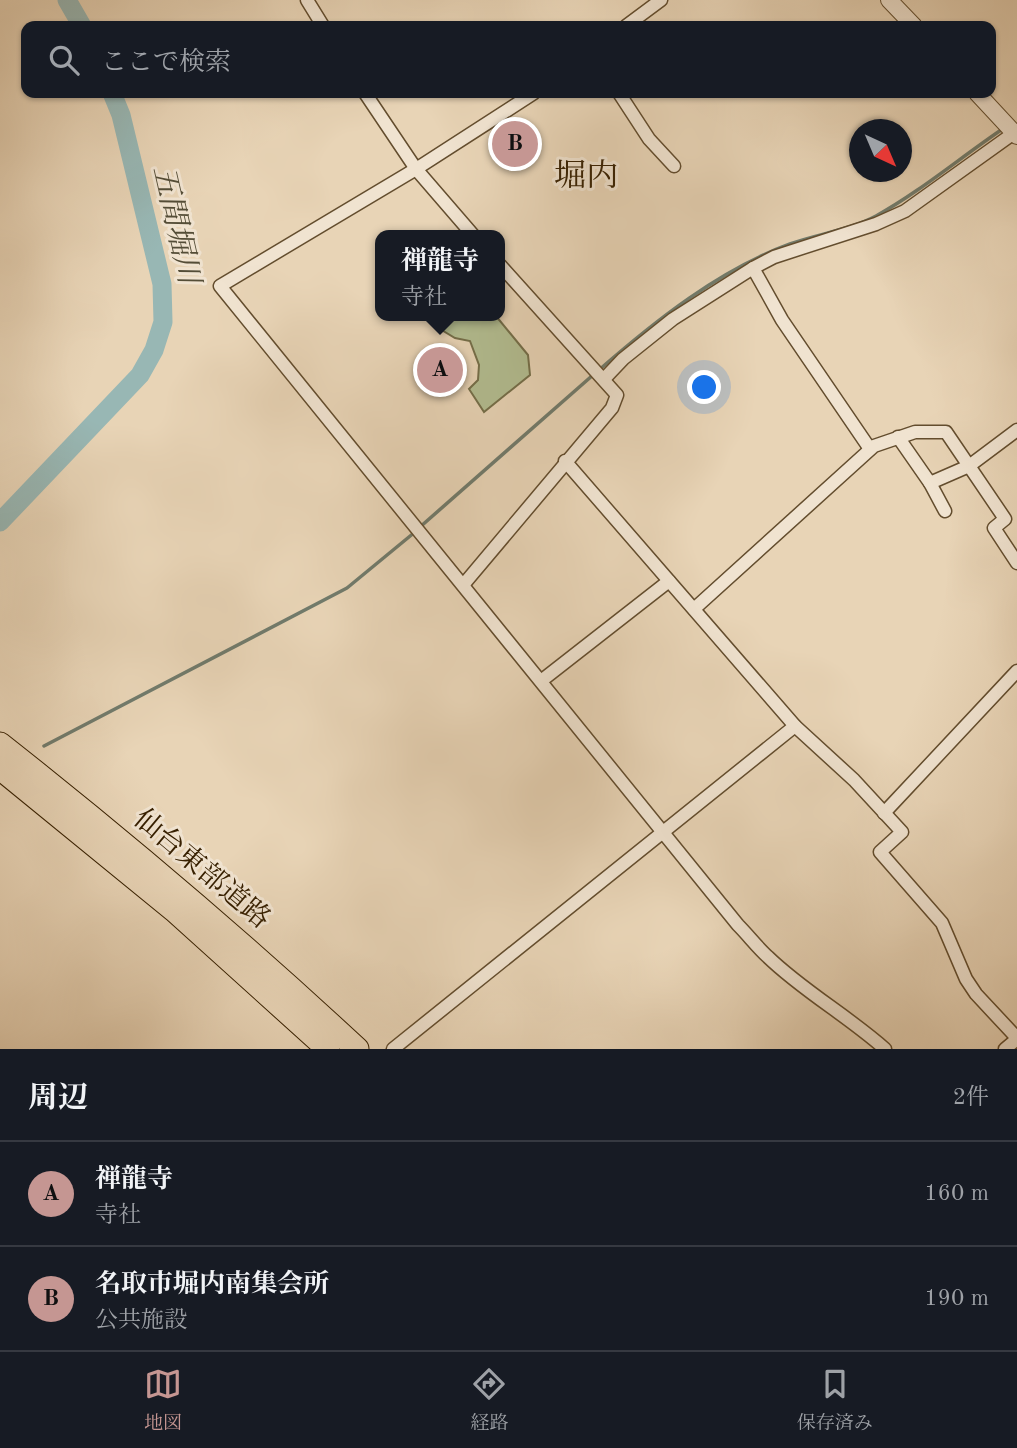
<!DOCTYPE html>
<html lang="ja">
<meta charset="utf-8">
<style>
body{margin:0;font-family:"Old Standard TT","Noto Serif JP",serif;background:#20242c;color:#f1f3f6}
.compass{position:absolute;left:849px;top:119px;width:63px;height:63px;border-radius:50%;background:#171b24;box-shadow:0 2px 5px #0004;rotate:136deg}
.you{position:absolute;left:705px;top:388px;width:24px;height:24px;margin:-18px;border:5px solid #fff;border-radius:50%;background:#1a73e8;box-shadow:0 0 0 10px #1a73e833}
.badge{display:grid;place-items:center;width:46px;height:46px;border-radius:50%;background:#c59692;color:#111;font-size:23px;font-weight:700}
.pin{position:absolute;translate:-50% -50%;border:4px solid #fff;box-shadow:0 2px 7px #0006}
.popup{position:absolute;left:375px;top:230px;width:130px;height:91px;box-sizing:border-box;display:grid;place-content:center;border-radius:14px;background:#171b24;filter:drop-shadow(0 2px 5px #0005);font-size:23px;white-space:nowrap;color:#9ea1a6}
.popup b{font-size:26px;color:#f1f3f6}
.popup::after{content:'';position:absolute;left:50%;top:100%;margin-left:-14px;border:14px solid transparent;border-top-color:#171b24}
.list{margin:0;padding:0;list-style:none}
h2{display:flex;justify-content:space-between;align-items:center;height:91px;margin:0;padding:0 28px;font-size:30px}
h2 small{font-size:23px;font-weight:400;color:#9ea1a6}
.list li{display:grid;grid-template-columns:46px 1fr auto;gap:21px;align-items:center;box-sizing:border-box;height:105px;padding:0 28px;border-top:2px solid #363941}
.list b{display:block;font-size:26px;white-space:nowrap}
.list p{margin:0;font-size:23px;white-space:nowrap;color:#9ea1a6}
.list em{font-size:23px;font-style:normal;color:#9ea1a6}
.icon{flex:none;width:38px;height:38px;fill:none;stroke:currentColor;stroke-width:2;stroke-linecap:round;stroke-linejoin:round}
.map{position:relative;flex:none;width:1017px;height:1049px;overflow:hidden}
.search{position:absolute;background:#171b24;box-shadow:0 2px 5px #0004;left:21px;right:21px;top:21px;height:77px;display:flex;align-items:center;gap:18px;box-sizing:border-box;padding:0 24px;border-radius:14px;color:#9ea1a6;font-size:26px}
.sheet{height:301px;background:#171b24}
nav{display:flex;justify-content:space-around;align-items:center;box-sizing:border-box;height:98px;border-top:2px solid #363941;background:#171b24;font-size:19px;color:#9ea1a6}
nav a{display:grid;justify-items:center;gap:4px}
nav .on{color:#c59692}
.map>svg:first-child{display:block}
.green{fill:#b2bd91;stroke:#746e49;stroke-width:2}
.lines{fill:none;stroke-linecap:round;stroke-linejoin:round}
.stream{stroke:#717b6c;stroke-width:3.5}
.river{stroke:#98b7b4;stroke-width:19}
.minor-casing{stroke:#634d2e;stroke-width:15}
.tertiary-casing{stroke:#634d2e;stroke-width:18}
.motorway-casing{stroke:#372001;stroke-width:25}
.minor{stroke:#f0e3d0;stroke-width:12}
.tertiary{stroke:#f0e3d0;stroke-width:16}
.motorway{stroke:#e8d4b6;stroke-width:23}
.labels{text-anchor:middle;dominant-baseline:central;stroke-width:6;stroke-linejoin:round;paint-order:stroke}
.street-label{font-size:28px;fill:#372001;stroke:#f0e3d0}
.water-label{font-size:30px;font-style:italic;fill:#544d37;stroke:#f0e3d0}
.quarter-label{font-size:32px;fill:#372001;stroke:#f0e3d0}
</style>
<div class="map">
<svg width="1017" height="1049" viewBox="0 0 1017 1049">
<rect width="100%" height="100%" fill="#e8d4b6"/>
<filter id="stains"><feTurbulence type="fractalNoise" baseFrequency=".00286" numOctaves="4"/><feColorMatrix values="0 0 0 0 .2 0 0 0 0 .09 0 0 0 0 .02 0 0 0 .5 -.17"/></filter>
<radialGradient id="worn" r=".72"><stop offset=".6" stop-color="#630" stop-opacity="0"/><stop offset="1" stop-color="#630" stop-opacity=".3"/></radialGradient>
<!-- green -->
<polygon class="green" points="448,316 496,316 528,355 530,375 484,412 469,389 478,380 479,365 470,341 455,338 435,326"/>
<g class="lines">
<!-- stream -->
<g class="stream">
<path d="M 599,370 C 655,321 719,270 790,244 C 817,234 850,230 876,216 C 921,191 961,157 1004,128"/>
<polyline points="420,527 593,375"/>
<polyline points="44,746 347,588 415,532"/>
</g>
<!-- river -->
<g class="river">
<polyline points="67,0 82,26"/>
<polyline points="0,522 140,375 154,350 163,322 162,284 121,115 112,93"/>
</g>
<!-- minor casing -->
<g class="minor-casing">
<g id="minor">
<polyline points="307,0 323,26"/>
<polyline points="626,26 661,0"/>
<polyline points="365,93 416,169 473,235"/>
<path d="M 534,93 L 416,169 L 220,286 L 738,925 C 748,935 757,947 768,957 C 803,991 848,1016 885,1049"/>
<polyline points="619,93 649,139 674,166"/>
<polyline points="753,268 782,320 870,449"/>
<polyline points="604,379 623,359 673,319 753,268 774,257 876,224 905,211 1014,133"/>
<polyline points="898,437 930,483"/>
<polyline points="565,461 795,726 854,780 902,832 880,852 942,923 966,979 976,994 1017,1038"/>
<polyline points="945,511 930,483 969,466 1017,430"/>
<polyline points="464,584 612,408 617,395 500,265"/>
<polyline points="694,609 874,446 915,432 946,432 1005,519 994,528 1017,563"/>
<polyline points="541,681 669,581"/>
<polyline points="884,813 1017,671"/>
<polyline points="393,1049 795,726"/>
<polyline points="1005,1049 1017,1039"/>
</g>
</g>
<!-- tertiary casing -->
<g class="tertiary-casing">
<g id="tertiary">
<polyline points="889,0 914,26"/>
<polyline points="977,93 1017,136"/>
</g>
</g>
<!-- motorway casing -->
<g class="motorway-casing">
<g id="motorway">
<path d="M 0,744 C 123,841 242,942 357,1049"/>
<polyline points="0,768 174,910 328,1049"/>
</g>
</g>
<!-- minor -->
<use href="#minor" class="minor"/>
<!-- tertiary -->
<use href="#tertiary" class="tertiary"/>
<!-- motorway -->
<use href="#motorway" class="motorway"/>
</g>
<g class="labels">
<!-- street labels -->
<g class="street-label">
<text transform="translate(201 870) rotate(40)">仙台東部道路</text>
</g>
<!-- water labels -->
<g class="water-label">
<text transform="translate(175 225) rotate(77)">五間堀川</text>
</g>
<!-- quarter labels -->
<g class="quarter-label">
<text x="586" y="178">堀内</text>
</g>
</g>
<rect width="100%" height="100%" filter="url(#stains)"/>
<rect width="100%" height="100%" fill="url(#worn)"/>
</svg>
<svg class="compass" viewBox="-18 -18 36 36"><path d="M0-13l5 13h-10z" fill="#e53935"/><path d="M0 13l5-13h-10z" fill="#9ea1a6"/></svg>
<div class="you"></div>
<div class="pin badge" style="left:440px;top:370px">A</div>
<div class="popup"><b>禅龍寺</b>寺社</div>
<div class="pin badge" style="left:515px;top:144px">B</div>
<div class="search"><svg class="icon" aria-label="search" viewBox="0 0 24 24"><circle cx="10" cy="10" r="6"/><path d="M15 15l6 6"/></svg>ここで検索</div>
</div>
<section class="sheet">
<h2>周辺<small>2件</small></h2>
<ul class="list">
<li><span class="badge">A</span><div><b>禅龍寺</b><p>寺社</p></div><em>160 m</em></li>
<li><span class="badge">B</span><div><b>名取市堀内南集会所</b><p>公共施設</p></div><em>190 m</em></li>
</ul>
</section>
<nav>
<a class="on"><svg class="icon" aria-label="map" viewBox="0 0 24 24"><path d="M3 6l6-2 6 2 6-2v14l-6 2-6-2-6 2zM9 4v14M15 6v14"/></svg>地図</a>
<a><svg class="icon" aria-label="directions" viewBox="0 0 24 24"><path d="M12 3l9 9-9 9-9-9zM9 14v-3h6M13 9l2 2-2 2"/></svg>経路</a>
<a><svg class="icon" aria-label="saved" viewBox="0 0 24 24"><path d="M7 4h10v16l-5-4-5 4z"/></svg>保存済み</a>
</nav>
